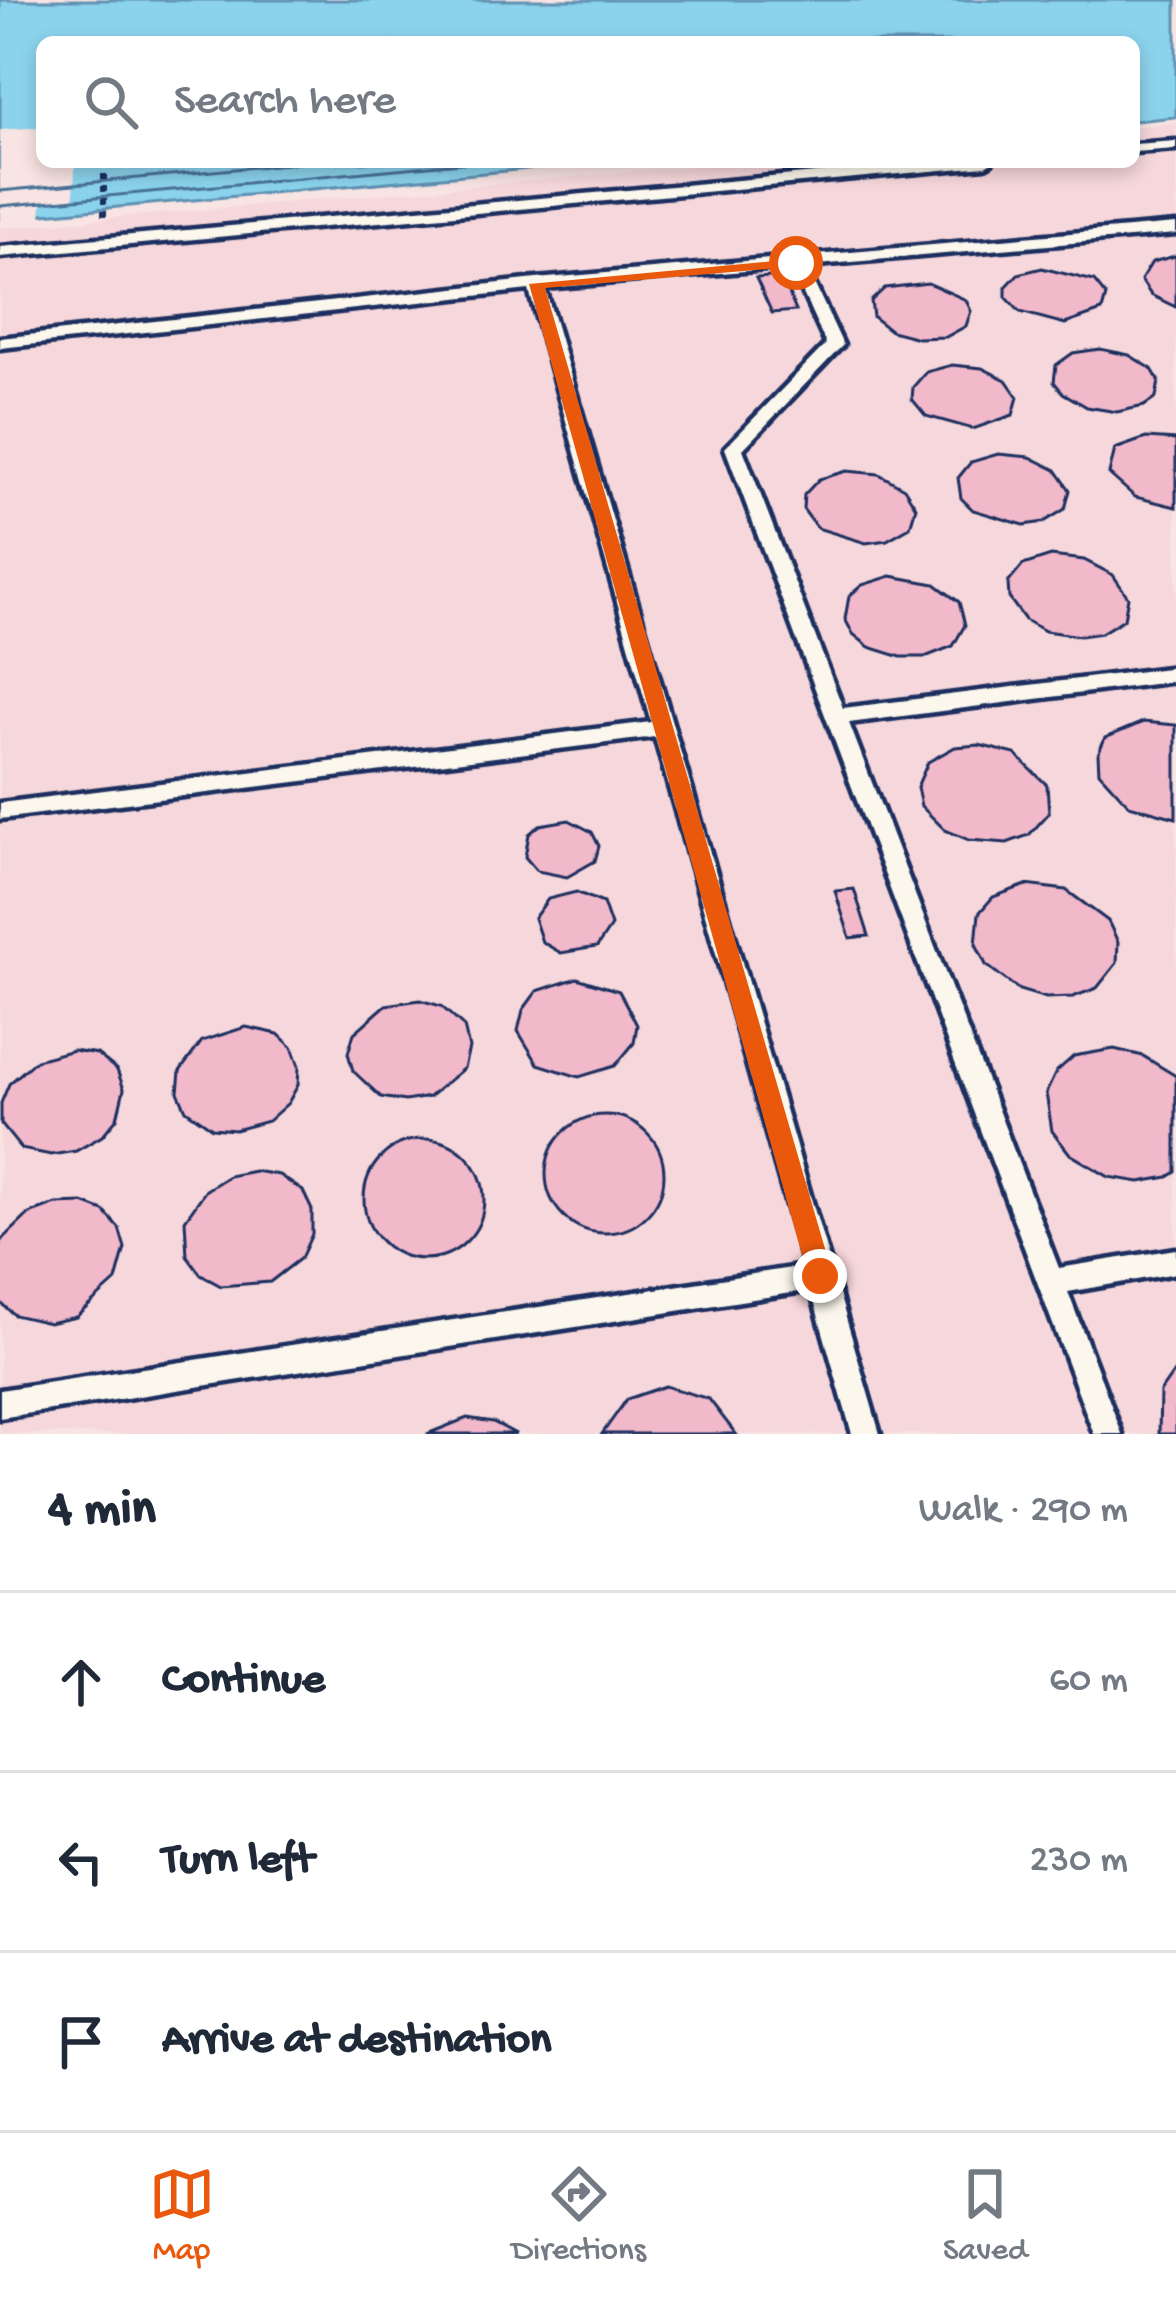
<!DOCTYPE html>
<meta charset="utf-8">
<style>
body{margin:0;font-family:"Gochi Hand",sans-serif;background:#f6f6f7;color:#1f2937}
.stop{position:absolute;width:36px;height:36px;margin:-27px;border:9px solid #ea580c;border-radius:50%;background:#fff}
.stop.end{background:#ea580c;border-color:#fff;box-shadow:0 3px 12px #0008}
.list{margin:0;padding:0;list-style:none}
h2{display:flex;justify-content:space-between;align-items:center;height:156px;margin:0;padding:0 48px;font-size:51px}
h2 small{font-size:39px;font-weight:400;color:#747a83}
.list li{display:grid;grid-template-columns:78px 1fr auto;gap:36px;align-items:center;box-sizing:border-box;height:180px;padding:0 48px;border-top:3px solid #e0e1e3}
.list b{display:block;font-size:45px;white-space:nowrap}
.list em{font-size:39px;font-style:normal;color:#747a83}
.icon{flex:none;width:66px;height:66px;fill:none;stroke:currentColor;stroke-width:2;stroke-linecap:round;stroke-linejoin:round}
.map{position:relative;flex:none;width:1176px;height:1434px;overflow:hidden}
.search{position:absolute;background:#fff;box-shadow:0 6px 18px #0003;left:36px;right:36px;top:36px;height:132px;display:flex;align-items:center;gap:30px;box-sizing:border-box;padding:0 42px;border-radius:18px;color:#747a83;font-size:45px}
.sheet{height:696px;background:#fff}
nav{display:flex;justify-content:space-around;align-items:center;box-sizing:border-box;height:168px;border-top:3px solid #e0e1e3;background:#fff;font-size:33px;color:#747a83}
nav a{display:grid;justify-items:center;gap:6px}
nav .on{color:#ea580c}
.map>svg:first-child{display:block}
.built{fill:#f6d7db}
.water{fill:#8bd3ec;stroke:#5e91b3;stroke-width:3}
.pier{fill:#f8e4e2}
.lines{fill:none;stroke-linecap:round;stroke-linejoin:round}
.shore{stroke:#487197;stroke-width:3}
.building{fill:#f2b9cb;stroke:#1b2f5e;stroke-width:3}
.lane-casing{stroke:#1b2f5e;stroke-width:9}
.path{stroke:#1b2f5e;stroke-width:6;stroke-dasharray:6 6;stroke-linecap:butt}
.lane{fill:#fbf7ec;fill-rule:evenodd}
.route{fill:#ea580c}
</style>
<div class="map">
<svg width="1176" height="1434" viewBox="0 0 1176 1434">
<rect width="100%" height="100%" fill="#f8e4e2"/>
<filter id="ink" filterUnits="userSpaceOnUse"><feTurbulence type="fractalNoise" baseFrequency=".00833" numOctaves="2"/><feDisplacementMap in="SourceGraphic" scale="24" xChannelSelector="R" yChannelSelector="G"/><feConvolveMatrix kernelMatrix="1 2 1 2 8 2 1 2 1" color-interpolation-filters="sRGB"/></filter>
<g filter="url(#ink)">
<!-- built -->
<polygon class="built" points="1176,123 1176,1434 0,1434 0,228 739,162 1134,162 1134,127"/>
<!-- water -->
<polygon class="water" points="0,0 1176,0 1176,117 1134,121 1134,42 42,42 42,162 603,162 0,218"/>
<!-- pier -->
<polygon class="pier" points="42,127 42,162 75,162 74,199 42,202 41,220 0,224 0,130"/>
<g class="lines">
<!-- shore -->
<g class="shore">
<polyline points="0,191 309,162"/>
<polyline points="0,206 472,162"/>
</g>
</g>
<!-- building -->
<g class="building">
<polygon points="1175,256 1176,256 1176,307 1151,295 1141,280 1152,262"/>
<polygon points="1042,268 1094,281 1106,296 1102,311 1065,324 1020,312 1006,297 1006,287 1018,274"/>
<polygon points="781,276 796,311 772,313 756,278"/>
<polygon points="928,283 966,300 971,311 966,326 946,337 918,338 891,331 873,317 871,301 885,288"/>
<polygon points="1100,349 1129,355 1152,369 1159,381 1156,398 1144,406 1117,412 1087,407 1063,393 1054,382 1056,365 1073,353"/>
<polygon points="952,365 982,368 1006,380 1018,397 1013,415 973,429 926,416 912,399 913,387 926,372"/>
<polygon points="1146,438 1176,440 1176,507 1135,497 1109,474 1115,449"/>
<polygon points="998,454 1030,457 1056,470 1070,490 1065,509 1044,522 1024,525 973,510 961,498 958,478 971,462"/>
<polygon points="847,471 879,474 904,488 916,507 910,527 887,540 866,543 817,528 803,509 804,495 819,479"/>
<polygon points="1051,556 1084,560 1113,575 1128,597 1124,619 1101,633 1080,636 1045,631 1025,620 1009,598 1008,583 1023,565"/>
<polygon points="891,576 935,584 959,602 965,625 953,646 925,657 901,657 869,647 853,634 845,619 849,596 862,585"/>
<polygon points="1143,722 1176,725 1176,818 1129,805 1099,772 1098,754 1105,738"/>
<polygon points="979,745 1015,754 1047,785 1049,813 1029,835 1007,843 969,840 945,830 921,806 917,787 928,762 955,747"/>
<polygon points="569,820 592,832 599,846 595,861 567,877 537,871 525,857 529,834 540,825"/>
<polygon points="1026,885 1066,890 1108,921 1118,942 1117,963 1097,988 1073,997 1046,998 1019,990 986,965 976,944 979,913 993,897"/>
<polygon points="854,889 869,936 850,938 835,891"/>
<polygon points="576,892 603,903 611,926 597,947 561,953 542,942 534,918 548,899"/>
<polygon points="577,978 619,991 637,1025 634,1043 615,1066 579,1077 538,1064 518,1031 523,1010 537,991"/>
<polygon points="420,1000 441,1006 464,1027 469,1048 464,1068 429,1097 405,1101 381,1097 353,1071 348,1053 354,1033 386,1005"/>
<polygon points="246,1027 278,1034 292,1047 299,1066 298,1085 288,1103 268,1121 235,1130 212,1128 186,1110 178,1092 180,1071 202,1041"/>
<polygon points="1114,1049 1143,1056 1176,1076 1176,1172 1168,1177 1140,1182 1109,1177 1070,1154 1052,1131 1046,1093 1056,1072 1074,1056"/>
<polygon points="73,1050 97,1054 117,1070 124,1089 117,1118 102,1136 76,1151 51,1155 21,1149 1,1124 1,1103 9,1084 36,1060"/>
<circle cx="605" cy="1174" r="59"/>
<circle cx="424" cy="1199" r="60"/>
<polygon points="254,1171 279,1175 303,1191 312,1210 312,1234 301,1258 270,1282 221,1286 201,1275 187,1256 185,1220 206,1190 229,1176"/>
<polygon points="83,1203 104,1211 119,1228 125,1248 116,1281 76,1317 49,1323 14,1315 0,1302 0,1242 29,1214 56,1204"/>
<polygon points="1176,1369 1176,1434 1159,1434 1160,1392"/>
<polygon points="665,1386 709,1399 736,1434 602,1434 627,1399"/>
<polygon points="467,1418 493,1422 516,1434 427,1434"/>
</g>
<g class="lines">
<!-- lane casing -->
<g class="lane-casing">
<g id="lane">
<polygon points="1176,141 1176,149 1134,152 1134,144"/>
<polygon points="936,162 992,162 985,166 0,257 0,247"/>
<polygon points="1176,224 1176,234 806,266 843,345 743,449 843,708 1176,667 1176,681 849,723 1059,1268 1176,1249 1176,1273 1068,1292 1122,1434 1094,1434 725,448 826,344 791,267 545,288 880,1434 852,1434 811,1290 0,1418 0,1390 804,1266 655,737 0,819 0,803 651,722 529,290 0,348 0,338 536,279"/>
</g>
</g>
<!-- path -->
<polyline class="path" points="104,162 104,220"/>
<!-- lane -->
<use href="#lane" class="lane"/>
</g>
</g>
<!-- route -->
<polygon class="route" points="796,259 802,266 545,288 833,1276 820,1288 808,1276 529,284"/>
</svg>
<div class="stop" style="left:796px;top:263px"></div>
<div class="stop end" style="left:820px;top:1276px"></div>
<div class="search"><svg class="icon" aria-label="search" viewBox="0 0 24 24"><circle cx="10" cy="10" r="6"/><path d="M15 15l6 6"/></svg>Search here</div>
</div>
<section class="sheet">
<h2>4 min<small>Walk · 290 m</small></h2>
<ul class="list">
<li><svg class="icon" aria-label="ahead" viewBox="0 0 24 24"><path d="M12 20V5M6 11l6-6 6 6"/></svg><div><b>Continue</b></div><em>60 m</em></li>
<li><svg class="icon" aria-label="left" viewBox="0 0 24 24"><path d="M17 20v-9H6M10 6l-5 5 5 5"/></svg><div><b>Turn left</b></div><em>230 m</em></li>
<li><svg class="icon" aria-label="arrive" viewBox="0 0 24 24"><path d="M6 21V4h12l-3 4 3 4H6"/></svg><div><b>Arrive at destination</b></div></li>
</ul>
</section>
<nav>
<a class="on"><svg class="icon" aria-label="map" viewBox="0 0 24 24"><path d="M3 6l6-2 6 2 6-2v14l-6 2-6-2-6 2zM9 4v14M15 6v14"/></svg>Map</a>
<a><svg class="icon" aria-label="directions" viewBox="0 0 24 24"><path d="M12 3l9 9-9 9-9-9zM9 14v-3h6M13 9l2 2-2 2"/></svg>Directions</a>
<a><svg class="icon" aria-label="saved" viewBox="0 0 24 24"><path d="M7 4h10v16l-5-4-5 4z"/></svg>Saved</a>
</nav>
